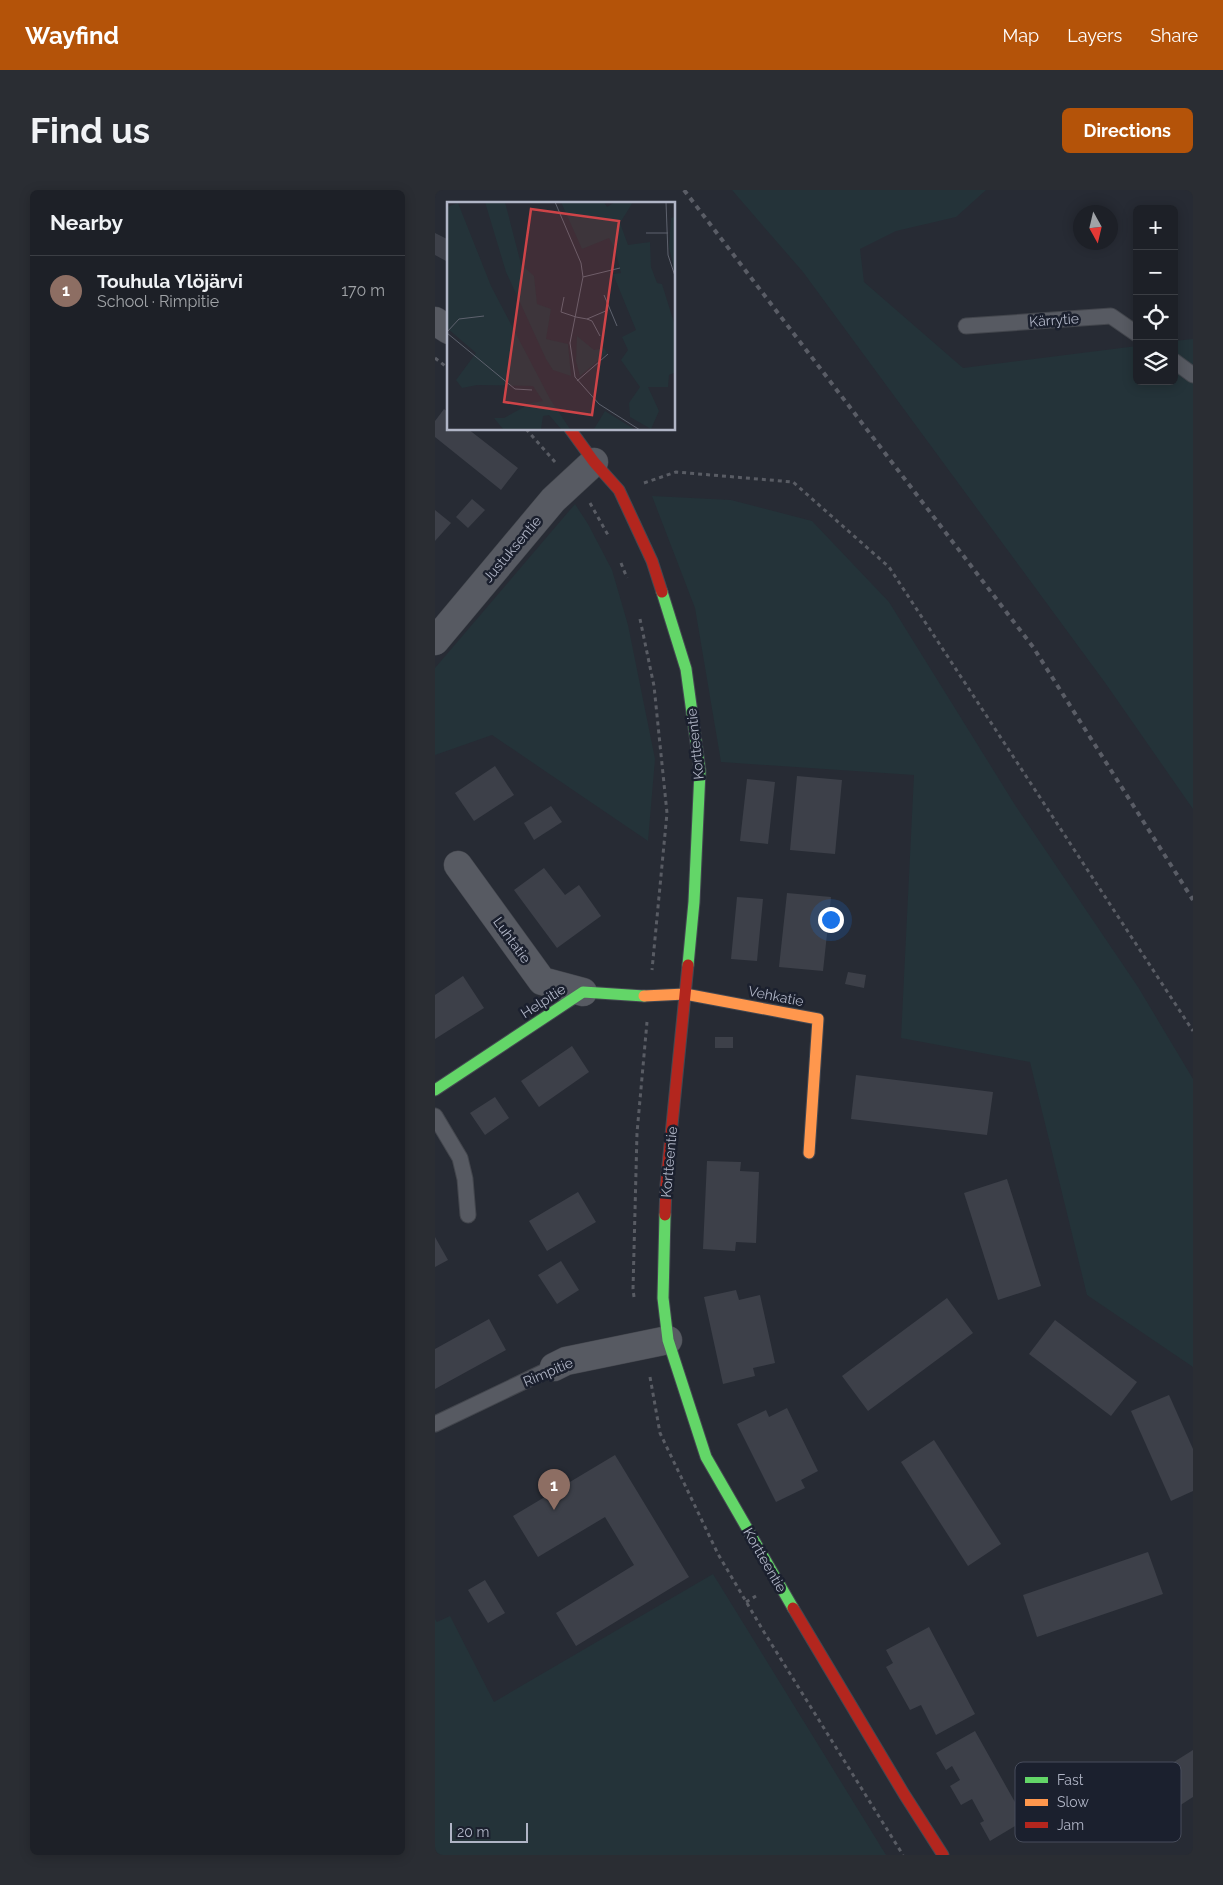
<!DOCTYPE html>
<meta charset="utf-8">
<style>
body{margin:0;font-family:Raleway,sans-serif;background:#2a2d33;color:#f1f3f6}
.controls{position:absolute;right:15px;top:15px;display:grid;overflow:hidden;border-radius:8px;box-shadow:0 2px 12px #0003}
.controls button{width:45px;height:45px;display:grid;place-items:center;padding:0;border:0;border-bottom:1px solid #3b3e44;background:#1d2027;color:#f1f3f6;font:25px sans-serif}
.compass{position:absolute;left:638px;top:15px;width:45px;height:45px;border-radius:50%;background:#1d2027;box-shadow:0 2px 12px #0003;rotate:172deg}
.scale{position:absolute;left:15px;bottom:12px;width:78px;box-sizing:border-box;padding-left:5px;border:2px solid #b0b5c6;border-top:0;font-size:14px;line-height:18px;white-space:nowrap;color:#b0b5c6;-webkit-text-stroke:4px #1b202e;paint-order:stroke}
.you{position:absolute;left:395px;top:729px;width:18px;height:18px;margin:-12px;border:4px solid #fff;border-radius:50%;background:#1a73e8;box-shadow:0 0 0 8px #1a73e833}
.badge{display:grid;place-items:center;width:32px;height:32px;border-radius:50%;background:#b45309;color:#fff;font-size:16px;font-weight:700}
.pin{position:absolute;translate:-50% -41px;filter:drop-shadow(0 1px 2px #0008)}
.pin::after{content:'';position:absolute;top:26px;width:18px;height:15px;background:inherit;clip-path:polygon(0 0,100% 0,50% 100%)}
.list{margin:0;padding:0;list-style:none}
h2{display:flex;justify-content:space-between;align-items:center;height:65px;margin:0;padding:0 20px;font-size:21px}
h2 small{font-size:16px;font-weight:400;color:#a0a3a7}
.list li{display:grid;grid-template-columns:32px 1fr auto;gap:15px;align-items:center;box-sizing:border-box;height:70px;padding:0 20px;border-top:1px solid #3b3e44}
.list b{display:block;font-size:19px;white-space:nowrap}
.list p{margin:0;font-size:16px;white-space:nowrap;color:#a0a3a7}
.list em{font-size:16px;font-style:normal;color:#a0a3a7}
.icon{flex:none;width:28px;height:28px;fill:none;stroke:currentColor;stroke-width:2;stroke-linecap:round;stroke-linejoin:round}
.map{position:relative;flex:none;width:758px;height:1665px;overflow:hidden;border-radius:8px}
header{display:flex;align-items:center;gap:30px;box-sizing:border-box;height:70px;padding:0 25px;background:#b45309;color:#fff}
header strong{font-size:24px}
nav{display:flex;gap:28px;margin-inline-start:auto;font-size:18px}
.intro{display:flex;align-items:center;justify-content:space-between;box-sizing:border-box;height:120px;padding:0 30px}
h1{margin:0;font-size:35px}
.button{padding:12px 22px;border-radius:8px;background:#b45309;color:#fff;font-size:18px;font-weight:700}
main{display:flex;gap:30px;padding:0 30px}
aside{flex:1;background:#1d2027;border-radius:8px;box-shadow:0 2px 12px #0003}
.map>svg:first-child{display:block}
.green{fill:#243339}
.building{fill:#3d4049}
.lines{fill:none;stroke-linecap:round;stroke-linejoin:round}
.lane-casing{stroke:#43464d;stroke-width:17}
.street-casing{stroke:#43464d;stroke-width:29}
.fast-casing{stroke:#444851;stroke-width:13}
.slow-casing{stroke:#444851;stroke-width:13}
.jam-casing{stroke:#444851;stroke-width:13}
.path{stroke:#595c64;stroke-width:3;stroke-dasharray:4 4;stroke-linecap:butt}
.lane{stroke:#575a62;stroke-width:15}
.street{stroke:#575a62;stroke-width:28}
.fast{stroke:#63d668;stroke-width:11}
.slow{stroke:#ff974d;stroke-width:11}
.jam{stroke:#b3261e;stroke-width:11}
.rail{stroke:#5a5d66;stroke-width:4;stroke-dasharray:5 5;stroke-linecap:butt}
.labels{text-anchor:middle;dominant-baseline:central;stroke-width:5;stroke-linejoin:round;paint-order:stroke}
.street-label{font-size:14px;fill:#b0b5c6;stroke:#1b202e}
.inset-road{fill:none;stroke:#5e626e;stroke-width:1}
.view{fill:#ce4448;fill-opacity:0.15;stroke:#ce4448;stroke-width:2.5}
.inset-edge{fill:none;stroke:#b0b5c6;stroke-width:2.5}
.key{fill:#1b202e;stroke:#484d5c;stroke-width:1}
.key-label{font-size:14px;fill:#b0b5c6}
</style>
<header>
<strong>Wayfind</strong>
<nav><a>Map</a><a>Layers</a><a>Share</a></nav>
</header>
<div class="intro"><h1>Find us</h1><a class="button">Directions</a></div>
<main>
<aside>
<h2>Nearby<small></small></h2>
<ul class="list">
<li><span class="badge" style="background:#8d6e63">1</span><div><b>Touhula Ylöjärvi</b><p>School · Rimpitie</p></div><em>170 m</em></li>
</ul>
</aside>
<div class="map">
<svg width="758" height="1665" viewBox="0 0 758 1665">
<rect width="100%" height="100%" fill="#272b34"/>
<!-- green -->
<g class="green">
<polygon points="297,0 551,0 521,27 461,41 425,59 429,92 528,178 702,156 702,191 739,191 739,151 758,149 758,619 671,494 368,82"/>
<polygon points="217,306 296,310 377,331 454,412 580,615 703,797 758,889 758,1177 652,1105 595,872 466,848 479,585 286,572 260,418"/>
<polygon points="140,314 153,334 177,380 193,435 220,569 213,651 57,545 0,565 0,478"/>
<polygon points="278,1384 451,1665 0,1665 0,1429 2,1432 15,1426 59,1512"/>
</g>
<!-- building -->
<g class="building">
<polygon points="0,43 14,50 14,66 11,71 0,65"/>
<polygon points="9,219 14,223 14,239 33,239 83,278 66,300 0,247 0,231"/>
<polygon points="37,309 50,320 33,338 21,327"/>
<polygon points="0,320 16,333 0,351"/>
<polygon points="60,576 79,605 39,631 20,603"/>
<polygon points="362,586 407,590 400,664 355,660"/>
<polygon points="312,589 340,592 333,654 305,651"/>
<polygon points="116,616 127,632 99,650 89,633"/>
<polygon points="109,678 130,705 144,695 166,726 122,758 79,700"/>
<polygon points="352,703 396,707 388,781 344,777"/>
<polygon points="302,707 328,709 322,771 296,769"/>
<polygon points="413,782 431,785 429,798 410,794"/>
<polygon points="28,786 49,818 0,849 0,805"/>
<rect x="280" y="847" width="18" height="11"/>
<polygon points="137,856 154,882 104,917 86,891"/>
<polygon points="421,885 558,902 552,945 416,929"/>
<polygon points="60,907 74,928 50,945 35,923"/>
<polygon points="272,971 306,972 305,981 324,982 321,1053 301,1052 300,1061 268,1059"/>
<polygon points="572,989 606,1096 563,1110 529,1003"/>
<polygon points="143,1002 161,1032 112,1061 94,1031"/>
<polygon points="0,1047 13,1070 0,1077"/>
<polygon points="126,1071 144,1100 122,1114 103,1085"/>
<polygon points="301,1100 304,1110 325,1105 340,1173 318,1178 320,1186 288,1194 269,1107"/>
<polygon points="512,1108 538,1143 433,1221 407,1186"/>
<polygon points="54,1129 71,1160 0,1199 0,1159"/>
<polygon points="620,1130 702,1192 676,1226 594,1164"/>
<polygon points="734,1205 758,1259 758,1301 736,1311 696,1221"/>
<polygon points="352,1218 383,1281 366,1290 370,1298 341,1312 302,1234 331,1220 334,1227"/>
<polygon points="499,1250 566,1354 533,1376 466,1272"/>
<polygon points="180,1265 254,1387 141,1456 121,1423 199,1375 170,1327 103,1367 78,1326"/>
<polygon points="713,1362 728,1404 602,1447 588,1405"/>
<polygon points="50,1390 70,1423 53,1433 33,1400"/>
<polygon points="494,1437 540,1524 501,1545 486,1515 475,1520 451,1477 458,1473 451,1460"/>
<polygon points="540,1541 590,1630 555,1651 545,1633 549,1631 537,1609 526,1615 515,1596 525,1590 517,1576 511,1580 501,1563"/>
<polygon points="758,1560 758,1607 702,1643 680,1609"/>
</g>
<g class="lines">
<!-- lane casing -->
<g class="lane-casing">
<g id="lane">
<polyline points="531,136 676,126 702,144"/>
<polyline points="739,171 758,185"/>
<polyline points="0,926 25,968 30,989 33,1025"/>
<polyline points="0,1234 119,1177"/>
</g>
</g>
<!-- street casing -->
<g class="street-casing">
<g id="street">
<polyline points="0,131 14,140"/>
<polyline points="0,451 118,310 159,272"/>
<polyline points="23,675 107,791 148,802"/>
<polyline points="119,1177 131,1171 233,1150"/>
</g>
</g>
<!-- fast casing -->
<g class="fast-casing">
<g id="fast">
<polyline points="227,402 251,479 265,581 259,712 253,775"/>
<polyline points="0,900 148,802 209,806"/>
<polyline points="230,1025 228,1108 233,1150 271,1267 358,1418"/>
</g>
</g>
<!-- slow casing -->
<g class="slow-casing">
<polyline id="slow" points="209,806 250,804 383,829 374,963"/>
</g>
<!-- jam casing -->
<g class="jam-casing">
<g id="jam">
<polyline points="135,239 159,272 184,300 217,371 227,402"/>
<polyline points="230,1025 231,995 253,775"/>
<polyline points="358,1418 469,1604 508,1665"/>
</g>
</g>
<!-- path -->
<g class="path">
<polyline points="0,168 14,179"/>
<polyline points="91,239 120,272"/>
<polyline points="209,293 241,282 358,292 454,377 758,841"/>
<polyline points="155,313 173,345"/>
<polyline points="186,373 192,388"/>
<polyline points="205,429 219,496 232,623 217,780"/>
<polyline points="199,1107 198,1099 202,943 212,832"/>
<polyline points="215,1187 225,1243 283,1364 329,1442 468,1665"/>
<polyline points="311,1412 321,1406"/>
</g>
<!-- lane -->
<use href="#lane" class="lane"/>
<!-- street -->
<use href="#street" class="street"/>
<!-- fast -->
<use href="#fast" class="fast"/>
<!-- slow -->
<use href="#slow" class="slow"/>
<!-- jam -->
<use href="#jam" class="jam"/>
<!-- rail -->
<polyline class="rail" points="249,0 598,457 758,710"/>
</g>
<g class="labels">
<!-- street labels -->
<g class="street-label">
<text transform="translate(619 130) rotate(-4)">Kärrytie</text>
<text transform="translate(77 359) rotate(-50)">Justuksentie</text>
<text transform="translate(260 554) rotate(-96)">Kortteentie</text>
<text transform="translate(77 750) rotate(54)">Luhtatie</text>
<text transform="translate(341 806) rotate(11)">Vehkatie</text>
<text transform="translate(108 811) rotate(-33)">Helpitie</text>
<text transform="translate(234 972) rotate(-85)">Kortteentie</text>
<text transform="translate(113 1182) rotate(-23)">Rimpitie</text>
<text transform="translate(330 1370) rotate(60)">Kortteentie</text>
</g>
</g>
<!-- overview -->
<g transform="translate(12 12)">
<rect width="228" height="228" fill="#272b34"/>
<path d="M 38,0 L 58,0 L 74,62 L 87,74 L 90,102 L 104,107 L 99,137 L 121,142 L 124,174 L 106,168 L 99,157 L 59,70 ZM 114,0 L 157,0 L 160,5 L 168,0 L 186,0 L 173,21 L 181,43 L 203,40 L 204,65 L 210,81 L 215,82 L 228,124 L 227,171 L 222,173 L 221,185 L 201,185 L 212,209 L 204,227 L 183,215 L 182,201 L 193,185 L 174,158 L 181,148 L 175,135 L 189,128 L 166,72 L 174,71 L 168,47 L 162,36 L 135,47 ZM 11,1 L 44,84 L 103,197 L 123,227 L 114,227 L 102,213 L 96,214 L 94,227 L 56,227 L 47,216 L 57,216 L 84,201 L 96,199 L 86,184 L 30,183 L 15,186 L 9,178 L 29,151 L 0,126 L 0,5 ZM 227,15 L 227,68 L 222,45 L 224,16 ZM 130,134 L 147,148 L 157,146 L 160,151 L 133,174 L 129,159 ZM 158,209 L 187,227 L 147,227 Z" fill="#243339"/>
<path class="inset-road" d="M 108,0 L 134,61 L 136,75 L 123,141 L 128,175 L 152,202 L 193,228M 219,0 L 221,53 L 228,74M 199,31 L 221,31M 136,75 L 173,66M 157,93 L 170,124M 117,95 L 114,110 L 129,115 L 140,117 L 161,108M 140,117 L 145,119 L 153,134M 0,130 L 12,117 L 37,114M 0,131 L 68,187 L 85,188M 130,179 L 161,152"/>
<path class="view" d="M 84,7 L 172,19 L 145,213 L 57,200 Z"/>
<rect width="228" height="228" class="inset-edge"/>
</g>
<!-- legend -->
<rect x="580" y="1572" width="166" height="80" rx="8" class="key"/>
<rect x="590" y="1587" width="23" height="6" fill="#63d668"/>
<rect x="590" y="1609" width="23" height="7" fill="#ff974d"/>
<rect x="590" y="1632" width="23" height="6" fill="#b3261e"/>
<g class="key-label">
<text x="622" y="1595">Fast</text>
<text x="622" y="1617">Slow</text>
<text x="622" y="1640">Jam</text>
</g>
</svg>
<div class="controls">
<button>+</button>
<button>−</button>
<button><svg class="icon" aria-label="locate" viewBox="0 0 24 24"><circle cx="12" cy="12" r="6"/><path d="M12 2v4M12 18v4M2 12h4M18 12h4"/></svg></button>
<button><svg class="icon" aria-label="layers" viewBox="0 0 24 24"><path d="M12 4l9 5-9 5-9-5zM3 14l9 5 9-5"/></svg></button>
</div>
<svg class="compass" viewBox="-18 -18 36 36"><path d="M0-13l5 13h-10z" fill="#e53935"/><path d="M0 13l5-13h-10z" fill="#a0a3a7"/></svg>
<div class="scale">20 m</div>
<div class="you"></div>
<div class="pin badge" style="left:119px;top:1320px;background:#8d6e63">1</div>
</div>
</main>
